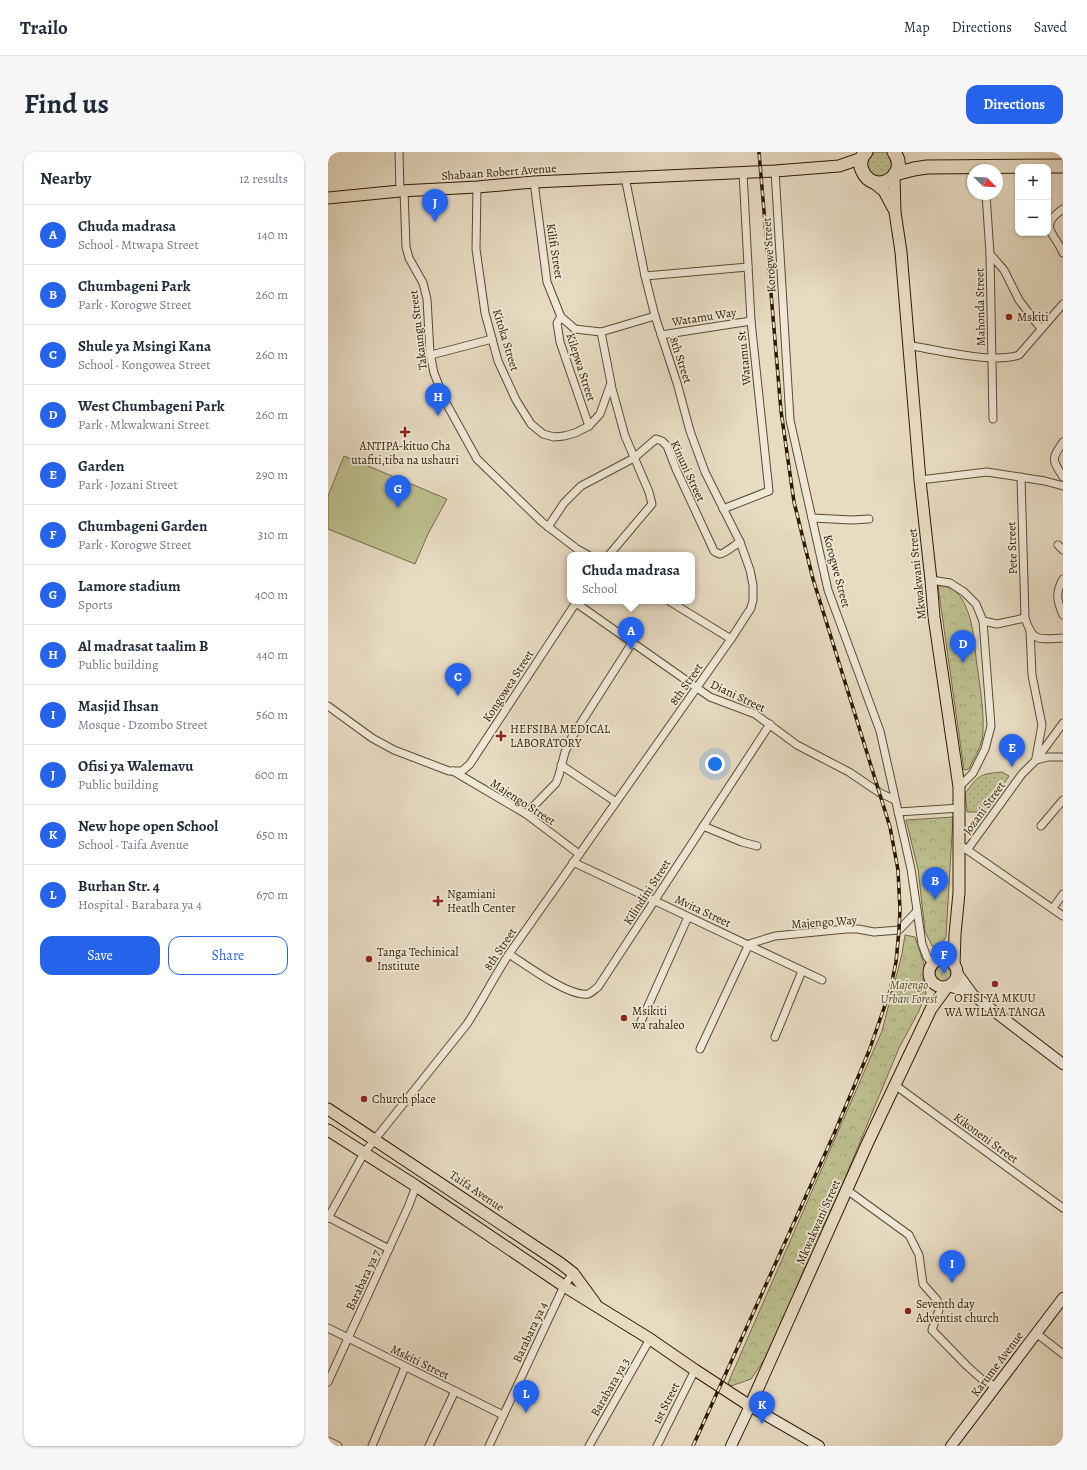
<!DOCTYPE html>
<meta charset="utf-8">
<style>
body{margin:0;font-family:Alegreya,serif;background:#f6f6f7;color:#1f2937}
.controls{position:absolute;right:12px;top:12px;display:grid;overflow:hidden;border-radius:8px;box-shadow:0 1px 3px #0004}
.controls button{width:36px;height:36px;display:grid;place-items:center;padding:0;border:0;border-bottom:1px solid #e0e1e3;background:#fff;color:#1f2937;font:20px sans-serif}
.compass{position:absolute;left:639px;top:12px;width:36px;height:36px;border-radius:50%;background:#fff;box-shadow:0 1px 3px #0004;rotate:114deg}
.you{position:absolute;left:387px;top:612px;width:14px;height:14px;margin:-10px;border:3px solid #fff;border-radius:50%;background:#1a73e8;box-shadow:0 0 0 6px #1a73e833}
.badge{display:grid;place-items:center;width:26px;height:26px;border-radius:50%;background:#2563eb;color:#fff;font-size:13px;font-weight:700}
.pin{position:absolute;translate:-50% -33px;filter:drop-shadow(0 1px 2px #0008)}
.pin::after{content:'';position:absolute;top:21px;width:14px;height:12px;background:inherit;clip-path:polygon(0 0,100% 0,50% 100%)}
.popup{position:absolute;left:239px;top:400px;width:128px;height:52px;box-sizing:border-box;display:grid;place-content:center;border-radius:8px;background:#fff;filter:drop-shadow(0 1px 3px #0005);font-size:13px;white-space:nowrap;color:#747a83}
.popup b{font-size:15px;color:#1f2937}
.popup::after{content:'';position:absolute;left:50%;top:100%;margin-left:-8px;border:8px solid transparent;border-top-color:#fff}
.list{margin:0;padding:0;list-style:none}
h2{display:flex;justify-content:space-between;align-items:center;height:52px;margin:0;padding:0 16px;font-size:17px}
h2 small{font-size:13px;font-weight:400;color:#747a83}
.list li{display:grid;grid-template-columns:26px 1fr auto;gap:12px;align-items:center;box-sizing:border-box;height:60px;padding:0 16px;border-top:1px solid #e0e1e3}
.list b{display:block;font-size:15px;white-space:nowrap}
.list p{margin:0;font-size:13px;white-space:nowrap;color:#747a83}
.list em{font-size:13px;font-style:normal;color:#747a83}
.actions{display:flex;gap:8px;padding:12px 16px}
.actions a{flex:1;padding:9px 0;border:1px solid #2563eb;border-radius:12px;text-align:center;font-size:14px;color:#2563eb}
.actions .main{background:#2563eb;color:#fff}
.map{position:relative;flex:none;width:735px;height:1294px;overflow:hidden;border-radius:12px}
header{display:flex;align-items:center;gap:24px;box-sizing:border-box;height:56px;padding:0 20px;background:#fff;border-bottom:1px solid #e0e1e3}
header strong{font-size:19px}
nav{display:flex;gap:22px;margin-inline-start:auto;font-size:14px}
.intro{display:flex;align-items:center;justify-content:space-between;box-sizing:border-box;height:96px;padding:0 24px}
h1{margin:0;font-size:28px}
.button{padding:10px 18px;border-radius:12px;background:#2563eb;color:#fff;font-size:14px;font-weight:700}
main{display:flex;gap:24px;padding:0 24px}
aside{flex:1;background:#fff;border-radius:12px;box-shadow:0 1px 3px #0004}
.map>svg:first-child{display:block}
.grass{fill:#bdbe8e;stroke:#766c48}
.park{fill:url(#park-crowns);stroke:#766c48}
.garden{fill:url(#garden-dots);stroke:#766c48}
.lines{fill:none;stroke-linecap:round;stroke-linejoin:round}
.street-casing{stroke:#5c4a31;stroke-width:9}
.secondary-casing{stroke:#2e1901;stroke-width:12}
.primary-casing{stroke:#2e1901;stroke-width:13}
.highway-casing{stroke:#2e1901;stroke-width:15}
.street{stroke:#efe8d7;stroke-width:7}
.secondary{stroke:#efe8d7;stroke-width:10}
.primary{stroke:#e7dbc2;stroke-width:11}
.highway{stroke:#e7dbc2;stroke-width:13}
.rail-casing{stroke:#2e1901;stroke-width:3.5}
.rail{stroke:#efe8d7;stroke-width:2;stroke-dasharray:6;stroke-linecap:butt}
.poi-dot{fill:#8f2418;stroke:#efe8d7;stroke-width:1.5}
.labels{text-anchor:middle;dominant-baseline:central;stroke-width:3.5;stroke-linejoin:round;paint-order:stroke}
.street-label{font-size:12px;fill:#2e1901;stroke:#efe8d7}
.poi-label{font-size:12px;fill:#2e1901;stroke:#efe8d7;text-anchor:start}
.park-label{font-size:12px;font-style:italic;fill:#594b2b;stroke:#efe8d7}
</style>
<header>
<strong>Trailo</strong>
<nav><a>Map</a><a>Directions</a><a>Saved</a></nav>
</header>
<div class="intro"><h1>Find us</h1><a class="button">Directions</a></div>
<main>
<aside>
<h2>Nearby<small>12 results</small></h2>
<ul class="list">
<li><span class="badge">A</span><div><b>Chuda madrasa</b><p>School · Mtwapa Street</p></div><em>140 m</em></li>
<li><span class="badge">B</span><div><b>Chumbageni Park</b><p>Park · Korogwe Street</p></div><em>260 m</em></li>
<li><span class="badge">C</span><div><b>Shule ya Msingi Kana</b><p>School · Kongowea Street</p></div><em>260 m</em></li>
<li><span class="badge">D</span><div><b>West Chumbageni Park</b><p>Park · Mkwakwani Street</p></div><em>260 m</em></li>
<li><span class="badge">E</span><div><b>Garden</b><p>Park · Jozani Street</p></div><em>290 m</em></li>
<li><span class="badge">F</span><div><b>Chumbageni Garden</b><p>Park · Korogwe Street</p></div><em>310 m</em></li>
<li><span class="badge">G</span><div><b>Lamore stadium</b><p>Sports</p></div><em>400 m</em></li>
<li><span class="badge">H</span><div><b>Al madrasat taalim B</b><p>Public building</p></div><em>440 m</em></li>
<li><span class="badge">I</span><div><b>Masjid Ihsan</b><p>Mosque · Dzombo Street</p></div><em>560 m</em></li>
<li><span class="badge">J</span><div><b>Ofisi ya Walemavu</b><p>Public building</p></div><em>600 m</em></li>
<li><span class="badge">K</span><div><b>New hope open School</b><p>School · Taifa Avenue</p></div><em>650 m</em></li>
<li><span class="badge">L</span><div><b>Burhan Str. 4</b><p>Hospital · Barabara ya 4</p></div><em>670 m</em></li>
</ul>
<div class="actions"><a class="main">Save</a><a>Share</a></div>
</aside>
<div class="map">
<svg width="735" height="1294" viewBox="0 0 735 1294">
<defs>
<pattern id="park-crowns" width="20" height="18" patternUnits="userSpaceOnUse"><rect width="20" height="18" fill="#bdbe8e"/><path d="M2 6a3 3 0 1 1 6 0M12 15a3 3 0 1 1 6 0" fill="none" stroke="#a3a379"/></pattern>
<pattern id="garden-dots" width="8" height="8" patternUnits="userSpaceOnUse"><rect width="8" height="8" fill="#bdbe8e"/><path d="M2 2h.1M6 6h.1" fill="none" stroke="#a3a379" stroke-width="1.8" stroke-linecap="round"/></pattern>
</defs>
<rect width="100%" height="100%" fill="#e7dbc2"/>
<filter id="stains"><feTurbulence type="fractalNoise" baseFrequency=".005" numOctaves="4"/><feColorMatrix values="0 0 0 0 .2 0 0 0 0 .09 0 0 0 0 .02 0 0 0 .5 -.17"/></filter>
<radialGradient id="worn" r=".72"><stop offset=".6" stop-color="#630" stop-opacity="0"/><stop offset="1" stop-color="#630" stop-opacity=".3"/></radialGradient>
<!-- grass -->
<polygon class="grass" points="16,304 119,347 100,382 87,412 0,377 0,344"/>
<!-- park -->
<g class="park">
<path d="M 610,434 C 622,433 631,440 636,451 C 646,470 646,492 649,513 C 652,535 656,558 655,580 C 655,593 646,605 641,617 L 636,618 Z"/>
<polygon points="625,665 618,785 612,794 604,794 597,779 590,717 578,668"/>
<polygon points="577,783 587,785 596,812 595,829 598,841 591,859 571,896 510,1043 484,1097 443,1198 423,1227 403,1234 400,1231 554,879 574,802"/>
</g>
<!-- garden -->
<g class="garden">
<path d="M 542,0 L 561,0 L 564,3 L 564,17 C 562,19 559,22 557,23 C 547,28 538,18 538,8 C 539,5 541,3 542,0 Z"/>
<path d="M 674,620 L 681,624 L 659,657 L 650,660 L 639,660 L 637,642 C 650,623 652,622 674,620 Z"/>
<circle cx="616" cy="822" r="9"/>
</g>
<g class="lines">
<!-- street casing -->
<g class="street-casing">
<g id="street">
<polyline points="71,0 72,39"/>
<polyline points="447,19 462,268 500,438 552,579 583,717 594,792 599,805 605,812"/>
<polyline points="206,30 219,130 233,165 247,177 273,180 327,164"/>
<polyline points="149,35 148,97 157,161 170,209 188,248 203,272 215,282 226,285 236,284 247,281 261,274 272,262 283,231 273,180"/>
<polyline points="76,38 78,95 81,106 95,131 99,147 102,201 106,221 117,249 149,307 214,370 249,397 260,403"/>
<polyline points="658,42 662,102 665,267"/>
<path d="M 735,57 C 709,75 727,81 735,101"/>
<polyline points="662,102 676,118 691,148 713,177"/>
<polyline points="317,124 420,115"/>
<polyline points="233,165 229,171 232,190 261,274"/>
<polyline points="333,183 423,169"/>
<path d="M 580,193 C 607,198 666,212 691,203 L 735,152"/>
<polyline points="103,203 164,187"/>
<path d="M 735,290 C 723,308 724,307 735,325"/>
<path d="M 693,325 L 697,466 C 705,491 711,487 735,486"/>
<polyline points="592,328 659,320 717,329 735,334"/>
<polyline points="395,357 441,339 423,169 415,21"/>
<polyline points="484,366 524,368 541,367"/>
<path d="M 220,375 L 236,351 L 253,334 L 306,306 L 328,287 L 334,289 L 339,294 L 348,317 L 386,399 C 387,400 391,402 392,402 C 396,402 408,392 412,390"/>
<polyline points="730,393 735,398"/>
<polyline points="281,403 324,352 321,340 297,284 283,233"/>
<path d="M 735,427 C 727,441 729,449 735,463"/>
<polyline points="603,428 622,431 636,440 648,452 655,469 663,574 657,597 645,621 631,635"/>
<polyline points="341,449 403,487"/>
<polyline points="248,451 382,545 427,562 469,593 521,620 552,641 567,648"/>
<polyline points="655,469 669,472 697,466"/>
<polyline points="702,478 704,523 714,573 708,606"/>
<polyline points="0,554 44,586 66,598 121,619 134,619 142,612 249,449"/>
<polyline points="708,608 720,605 735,605"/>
<polyline points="233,613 288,650"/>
<polyline points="125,619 198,662 251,702"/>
<polyline points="570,660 632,656"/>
<polyline points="198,662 228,631 231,623 237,600 244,585 304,491"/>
<polyline points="375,674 414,690 429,694"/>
<polyline points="713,674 735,648"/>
<polyline points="635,695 735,764"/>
<polyline points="639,698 694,622 708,608 735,571"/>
<polyline points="245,710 494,828"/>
<polyline points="725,756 735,742"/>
<path d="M 181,802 C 198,813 241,845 260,842 C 263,841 267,837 270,835 L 442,572"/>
<polyline points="311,874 360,765"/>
<polyline points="447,885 474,819"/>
<polyline points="372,897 421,792 447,784 518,777 530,777 546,780 571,778 589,759"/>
<polyline points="567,933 735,1056"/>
<polyline points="519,1038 581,1083 591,1103 595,1132 609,1148 611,1158 604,1178 639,1214 657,1230 669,1234"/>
<polyline points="0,1065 61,1097"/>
<path d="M 0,1066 L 36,1001 L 139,872 C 154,849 166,825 181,802 L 403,487 L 423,456 L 425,448 L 425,433 L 422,418 L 412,390 L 377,320 L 362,279 L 349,231 L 327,164 L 317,124 L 297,25"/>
<polyline points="0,1176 175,1263"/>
<polyline points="708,1181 735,1202"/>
<polyline points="0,1230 81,1053 88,1034"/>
<polyline points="0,1289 10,1294"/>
<polyline points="44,1294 77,1215"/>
<polyline points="101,1294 127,1239"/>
<polyline points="161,1294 236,1134 245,1121"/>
<polyline points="261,1294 322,1187"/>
<polyline points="329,1294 367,1218"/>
</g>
</g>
<!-- secondary casing -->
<g class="secondary-casing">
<g id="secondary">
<polyline points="629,821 645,843"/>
<polyline points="622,834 645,843 735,912"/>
<polyline points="403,1294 422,1254 491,1294"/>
<polyline points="623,1294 735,1146"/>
</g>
</g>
<!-- primary casing -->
<g class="primary-casing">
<g id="primary">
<polyline points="566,24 567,60 573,100 592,328 603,428 606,465 631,635 631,741 627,782 626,813"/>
<polyline points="546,31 556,39 565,56"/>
<polyline points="0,46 72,39 149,35 206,30 447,19 511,14 534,6"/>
<circle cx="615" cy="821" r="14"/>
<polyline points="0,957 232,1111 245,1121 267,1151"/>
<polyline points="0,978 88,1034 236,1134 322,1187 367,1218 422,1254 540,990 603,857 619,835"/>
</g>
</g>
<!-- highway casing -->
<g class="highway-casing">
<g id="highway">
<path d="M 538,0 C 533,5 531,11 534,18 C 546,46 583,23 566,0"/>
<polyline points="567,22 586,17 599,15 735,14"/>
</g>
</g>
<!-- street -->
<use href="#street" class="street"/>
<!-- secondary -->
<use href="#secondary" class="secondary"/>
<!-- primary -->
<use href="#primary" class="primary"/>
<!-- highway -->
<use href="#highway" class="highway"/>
<!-- rail casing -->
<g class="rail-casing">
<polyline id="rail" points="365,1294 506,982 541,899 562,839 568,810 571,778 572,758 570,718 562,675 485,427 466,350 453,259 431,0"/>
</g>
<!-- rail -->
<use href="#rail" class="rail"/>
</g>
<!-- markers -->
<g class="poi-dot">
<circle cx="681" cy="165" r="4"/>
<path d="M75 274h4v4h4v4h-4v4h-4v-4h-4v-4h4z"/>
<path d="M171 578h4v4h4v4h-4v4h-4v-4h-4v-4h4z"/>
<path d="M108 743h4v4h4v4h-4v4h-4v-4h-4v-4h4z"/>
<circle cx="41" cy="807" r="4"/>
<circle cx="667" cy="832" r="4"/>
<circle cx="296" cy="866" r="4"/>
<circle cx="36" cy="947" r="4"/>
<circle cx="580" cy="1159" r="4"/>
</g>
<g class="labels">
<!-- street labels -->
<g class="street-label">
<text transform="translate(171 20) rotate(-4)">Shabaan Robert Avenue</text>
<text transform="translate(227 99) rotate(81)">Kilifi Street</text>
<text transform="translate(441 103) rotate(-94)">Korogwe Street</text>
<text transform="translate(652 155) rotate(-91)">Mahonda Street</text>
<text transform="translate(376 165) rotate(-9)">Watamu Way</text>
<text transform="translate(90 178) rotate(-97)">Takaungu Street</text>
<text transform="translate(178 188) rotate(73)">Kitoka Street</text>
<text transform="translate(416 206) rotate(-96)">Watamu St</text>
<text transform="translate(353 208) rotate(72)">8th Street</text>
<text transform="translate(253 215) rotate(72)">Kilepwa Street</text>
<text transform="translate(360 319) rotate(65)">Kinuni Street</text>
<text transform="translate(684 396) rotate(-92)">Pete Street</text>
<text transform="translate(509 419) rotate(75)">Korogwe Street</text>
<text transform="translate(589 422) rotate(-96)">Mkwakwani Street</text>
<text transform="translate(358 532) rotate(-55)">8th Street</text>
<text transform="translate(180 534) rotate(-57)">Kongowea Street</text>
<text transform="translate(410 544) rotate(25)">Diani Street</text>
<text transform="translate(195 650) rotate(33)">Majengo Street</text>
<text transform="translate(656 656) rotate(-54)">Jozani Street</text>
<text transform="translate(319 740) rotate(-57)">Kilindini Street</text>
<text transform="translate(375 759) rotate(25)">Mvita Street</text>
<text transform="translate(496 770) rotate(-4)">Majengo Way</text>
<text transform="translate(172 797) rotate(-56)">8th Street</text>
<text transform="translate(658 986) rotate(36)">Kikoneni Street</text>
<text transform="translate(149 1039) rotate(34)">Taifa Avenue</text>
<text transform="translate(490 1070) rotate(-66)">Mkwakwani Street</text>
<text transform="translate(35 1128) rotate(-65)">Barabara ya 7</text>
<text transform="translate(202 1180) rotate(-65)">Barabara ya 4</text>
<text transform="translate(92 1210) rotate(26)">Mskiti Street</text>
<text transform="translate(669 1212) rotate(-53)">Karume Avenue</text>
<text transform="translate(282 1235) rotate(-60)">Barabara ya 3</text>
<text transform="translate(338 1251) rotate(-63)">1st Street</text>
</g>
<!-- poi labels -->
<g class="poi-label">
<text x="689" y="165">Mskiti</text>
<text x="77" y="294" text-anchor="middle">ANTIPA-kituo Cha<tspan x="77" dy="14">utafiti,tiba na ushauri</tspan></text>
<text x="182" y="577">HEFSIBA MEDICAL<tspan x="182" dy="14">LABORATORY</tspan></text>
<text x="119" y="742">Ngamiani<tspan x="119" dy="14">Heatlh Center</tspan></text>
<text x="49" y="800">Tanga Techinical<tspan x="49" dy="14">Institute</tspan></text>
<text x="667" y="846" text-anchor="middle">OFISI YA MKUU<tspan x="667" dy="14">WA WILAYA TANGA</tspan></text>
<text x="304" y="859">Msikiti<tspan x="304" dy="14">wa rahaleo</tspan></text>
<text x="44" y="947">Church place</text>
<text x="588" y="1152">Seventh day<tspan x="588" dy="14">Adventist church</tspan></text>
</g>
<!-- park labels -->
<g class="park-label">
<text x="581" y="833">Majengo<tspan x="581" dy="14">Urban Forest</tspan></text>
</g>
</g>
<rect width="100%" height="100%" filter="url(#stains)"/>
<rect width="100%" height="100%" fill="url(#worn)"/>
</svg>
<div class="controls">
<button>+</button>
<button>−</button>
</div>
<svg class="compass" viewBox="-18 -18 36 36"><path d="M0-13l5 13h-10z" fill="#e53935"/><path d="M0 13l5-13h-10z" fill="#747a83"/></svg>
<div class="you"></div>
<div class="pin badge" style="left:303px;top:498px">A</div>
<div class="popup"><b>Chuda madrasa</b>School</div>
<div class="pin badge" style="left:607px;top:748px">B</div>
<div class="pin badge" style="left:130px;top:544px">C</div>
<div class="pin badge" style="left:635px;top:511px">D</div>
<div class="pin badge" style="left:684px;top:615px">E</div>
<div class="pin badge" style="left:616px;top:822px">F</div>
<div class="pin badge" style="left:70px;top:356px">G</div>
<div class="pin badge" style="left:110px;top:264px">H</div>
<div class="pin badge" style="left:624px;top:1131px">I</div>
<div class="pin badge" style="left:107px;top:70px">J</div>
<div class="pin badge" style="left:434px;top:1272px">K</div>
<div class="pin badge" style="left:198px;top:1261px">L</div>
</div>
</main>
